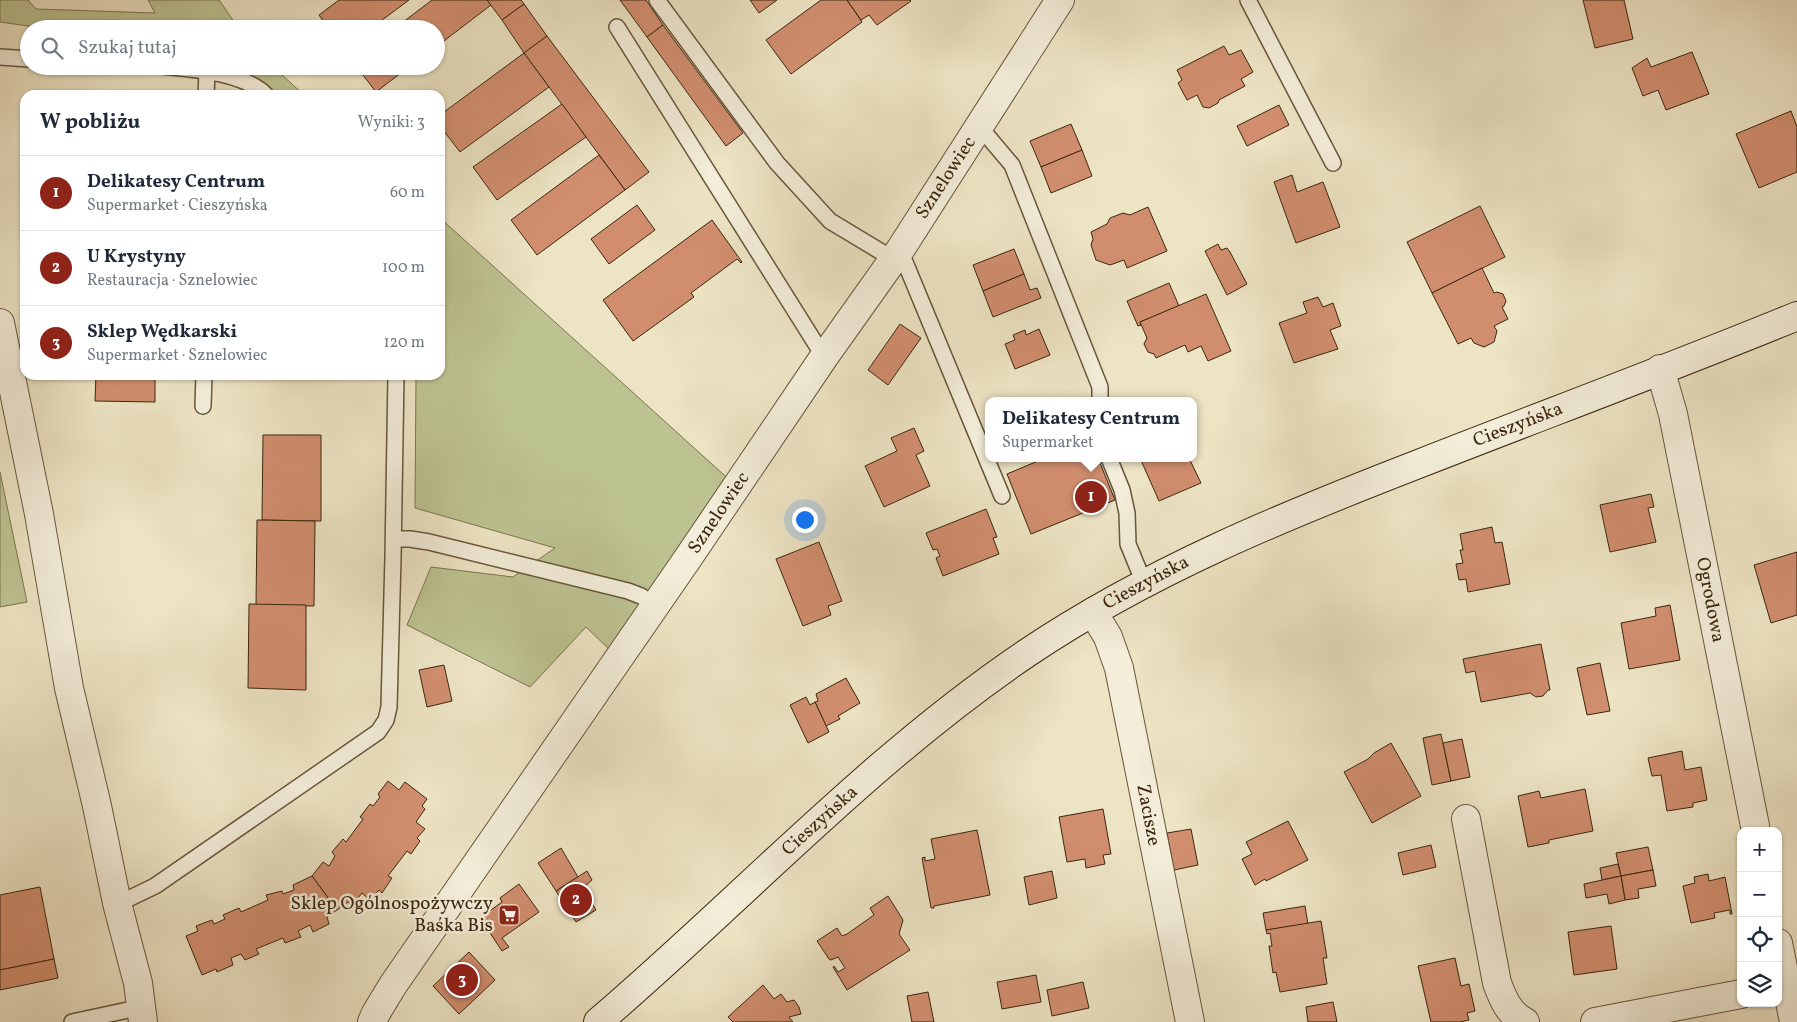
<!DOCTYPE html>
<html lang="pl">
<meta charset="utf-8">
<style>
body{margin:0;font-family:Vollkorn,serif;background:#f6f6f7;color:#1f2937}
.controls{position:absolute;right:15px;bottom:15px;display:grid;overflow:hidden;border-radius:10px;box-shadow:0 1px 4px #0004}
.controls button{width:45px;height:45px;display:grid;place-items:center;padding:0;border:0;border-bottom:1px solid #e0e1e3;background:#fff;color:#1f2937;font:25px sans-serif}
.you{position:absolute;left:804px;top:519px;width:18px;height:18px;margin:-12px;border:4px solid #fff;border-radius:50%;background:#1a73e8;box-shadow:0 0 0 8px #1a73e833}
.badge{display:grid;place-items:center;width:32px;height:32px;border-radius:50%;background:#8f2418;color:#fff;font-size:16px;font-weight:700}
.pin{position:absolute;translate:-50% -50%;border:2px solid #fff;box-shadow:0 1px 5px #0006}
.popup{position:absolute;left:985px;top:397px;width:212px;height:65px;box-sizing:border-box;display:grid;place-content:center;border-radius:10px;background:#fff;filter:drop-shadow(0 1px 4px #0005);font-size:16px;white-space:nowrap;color:#747a83}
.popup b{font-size:19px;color:#1f2937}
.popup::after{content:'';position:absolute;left:50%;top:100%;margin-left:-10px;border:10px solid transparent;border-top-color:#fff}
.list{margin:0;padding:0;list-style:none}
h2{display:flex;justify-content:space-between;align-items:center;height:65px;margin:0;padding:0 20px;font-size:21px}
h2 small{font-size:16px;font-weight:400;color:#747a83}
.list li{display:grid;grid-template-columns:32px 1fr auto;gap:15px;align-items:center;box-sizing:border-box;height:75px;padding:0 20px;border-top:1px solid #e0e1e3}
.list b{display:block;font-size:19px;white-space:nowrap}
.list p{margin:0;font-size:16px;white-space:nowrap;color:#747a83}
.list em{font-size:16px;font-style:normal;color:#747a83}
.icon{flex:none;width:28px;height:28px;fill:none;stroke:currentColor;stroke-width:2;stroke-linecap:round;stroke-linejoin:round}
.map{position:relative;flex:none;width:1797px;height:1022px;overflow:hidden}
.search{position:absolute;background:#fff;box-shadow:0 1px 4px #0004;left:20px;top:20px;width:425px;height:55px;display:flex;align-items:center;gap:12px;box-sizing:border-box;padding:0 18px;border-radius:28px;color:#747a83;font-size:19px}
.panel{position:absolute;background:#fff;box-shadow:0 1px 4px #0004;left:20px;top:90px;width:425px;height:290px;border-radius:15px}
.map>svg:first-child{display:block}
.green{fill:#bdc291;stroke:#7c7450}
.building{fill:#d18e6f;stroke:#3b270e}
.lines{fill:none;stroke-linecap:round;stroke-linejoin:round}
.service-casing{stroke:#68563c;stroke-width:18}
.minor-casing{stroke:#68563c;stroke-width:30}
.secondary-casing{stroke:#3b270e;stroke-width:30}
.service{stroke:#f3edd9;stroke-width:15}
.minor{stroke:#f3edd9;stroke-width:28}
.secondary{stroke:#f3edd9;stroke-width:28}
.labels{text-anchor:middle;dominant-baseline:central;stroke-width:5;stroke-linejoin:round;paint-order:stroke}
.street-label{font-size:19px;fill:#3b270e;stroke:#f3edd9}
.poi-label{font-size:19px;fill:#3b270e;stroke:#f3edd9;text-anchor:end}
</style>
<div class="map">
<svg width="1797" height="1022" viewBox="0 0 1797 1022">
<rect width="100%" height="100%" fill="#ede4c4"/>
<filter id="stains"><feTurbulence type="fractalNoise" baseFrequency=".004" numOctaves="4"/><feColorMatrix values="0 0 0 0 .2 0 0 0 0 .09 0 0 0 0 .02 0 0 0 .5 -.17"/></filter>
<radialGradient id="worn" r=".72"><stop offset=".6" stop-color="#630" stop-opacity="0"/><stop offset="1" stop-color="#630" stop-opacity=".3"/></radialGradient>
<!-- green -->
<g class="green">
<polygon points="0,0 28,0 36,9 155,13 148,0 219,0 239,29 50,29 0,22"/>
<polygon points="241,66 272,66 304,95 274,95"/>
<polygon points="440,218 734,484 612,652 586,627 530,687 407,625 431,567 513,577 555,548 415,508 416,375 440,375"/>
<polygon points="0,472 27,602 0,607"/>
</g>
<!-- building -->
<g class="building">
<polygon points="339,0 409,0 370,29 329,29 319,15"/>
<polygon points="432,0 487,0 491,5 436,47 436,29 394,29"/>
<polygon points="487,0 521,0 524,4 502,20"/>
<polygon points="620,0 646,0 663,25 647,37"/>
<polygon points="750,0 777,0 759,13"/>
<polygon points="821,0 847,0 862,22 791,74 766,40"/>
<polygon points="847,0 910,0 911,1 877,25 869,15 861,20"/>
<polygon points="1583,0 1624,0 1633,39 1595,48"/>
<polygon points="524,4 547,36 524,53 502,20"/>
<polygon points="663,25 743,133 726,146 647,37"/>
<polygon points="547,36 649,172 625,190 524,53"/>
<polygon points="1224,46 1229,55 1241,50 1253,72 1241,79 1245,86 1219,100 1218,103 1209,108 1203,107 1197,95 1187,100 1178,83 1182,80 1177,70"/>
<polygon points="1692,52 1709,94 1666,110 1658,90 1643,96 1632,68 1647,58 1651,67"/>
<polygon points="524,53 549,87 460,152 440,126 440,115"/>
<polygon points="356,66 410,66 376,92"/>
<polygon points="562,104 586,137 497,200 473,167"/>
<polygon points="1279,105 1289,125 1247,146 1237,126"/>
<polygon points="1791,111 1797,127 1797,172 1759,188 1736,134"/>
<polygon points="1071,124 1082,150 1041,167 1030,141"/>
<polygon points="1082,150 1092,176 1051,193 1041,167"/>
<polygon points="599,155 625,190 537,255 511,220"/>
<polygon points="1292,175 1297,192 1323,182 1340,227 1296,243 1274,182"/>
<polygon points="637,205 655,230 609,264 591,239"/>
<polygon points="1480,206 1505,257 1432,293 1407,242"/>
<polygon points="1148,207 1167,251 1127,268 1124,260 1110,265 1096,260 1091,245 1093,239 1091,232 1107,224 1110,218 1123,213 1130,215"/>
<polygon points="712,220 742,262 741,263 737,259 691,293 694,297 633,341 603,300"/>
<polygon points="1218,244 1221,250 1227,248 1230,252 1247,284 1227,295 1205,251"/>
<polygon points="1014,249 1024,274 983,291 973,265"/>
<polygon points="1482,268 1494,293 1497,292 1503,294 1506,301 1504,306 1502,307 1508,319 1494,326 1497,331 1494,342 1484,347 1474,343 1471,338 1458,344 1432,293"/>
<polygon points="1024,274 1030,290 1037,288 1041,298 993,317 983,291"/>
<polygon points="1169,283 1179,306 1140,322 1141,325 1138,326 1127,301"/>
<polygon points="1206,294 1231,351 1208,361 1201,346 1188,352 1185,345 1156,358 1154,354 1148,352 1144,344 1147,338 1140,322"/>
<polygon points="1318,297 1323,307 1333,303 1341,326 1330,330 1338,349 1294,363 1279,323 1307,313 1303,302"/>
<polygon points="900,324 921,338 888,385 868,370"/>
<polygon points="1039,329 1050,355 1015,369 1005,344 1015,340 1013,335 1025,330 1026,335"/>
<polygon points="96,375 155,375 155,402 95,401"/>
<rect x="284" y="375" width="58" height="1"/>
<polygon points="914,428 924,451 916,455 930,486 884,507 865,466 897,451 891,438"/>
<polygon points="263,435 321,435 321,521 262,520"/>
<polygon points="1045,458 1098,458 1115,500 1031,534 1007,474"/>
<polygon points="1140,458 1189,458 1201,483 1159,501"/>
<polygon points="1651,494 1654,507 1648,508 1656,542 1610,552 1600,505"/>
<polygon points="986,509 997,537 993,538 999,554 943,576 936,558 940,556 937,549 933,550 926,533"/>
<polygon points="257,520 315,521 314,606 256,605"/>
<polygon points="1492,527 1495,543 1502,542 1510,584 1468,592 1466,579 1459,580 1456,564 1463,563 1460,550 1463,550 1460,534"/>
<polygon points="819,542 842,601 828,606 831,615 803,626 776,559"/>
<polygon points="1797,552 1797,615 1771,623 1754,565"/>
<polygon points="249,604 306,605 306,690 248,688"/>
<polygon points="1670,605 1680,660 1629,669 1621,623 1656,616 1655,608"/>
<polygon points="1541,644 1550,690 1548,690 1543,696 1536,697 1530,693 1481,702 1475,671 1466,673 1463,659"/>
<polygon points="1600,663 1610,711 1587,715 1577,668"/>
<polygon points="444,665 452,701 427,707 419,670"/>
<polygon points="846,678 860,703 838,716 840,719 826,726 815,702 818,701 816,694"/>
<polygon points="806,697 810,705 815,702 829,732 808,743 790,705"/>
<polygon points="1441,734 1451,781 1432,785 1423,738"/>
<polygon points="1462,739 1470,777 1451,781 1443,743"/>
<polygon points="1391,743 1421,796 1372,823 1344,772 1368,759 1374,753"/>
<polygon points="1682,751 1685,770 1701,767 1707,800 1693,803 1693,807 1667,811 1661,775 1652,776 1648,758"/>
<polygon points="388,781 399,790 405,782 427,799 422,806 425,809 416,822 425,829 417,838 420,841 411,854 407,851 388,876 392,878 382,893 379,890 370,900 362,893 352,906 348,902 337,910 312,876 323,862 329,866 335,856 332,852 343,839 346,842 363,819 360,817 370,804 373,806 380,797 378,794"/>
<polygon points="1585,789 1593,831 1549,840 1549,843 1528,847 1518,796 1539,791 1541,798"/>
<polygon points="1103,809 1111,854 1103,855 1105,864 1086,868 1085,859 1067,862 1059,817"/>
<polygon points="1288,821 1308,860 1266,881 1265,879 1255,885 1242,859 1252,854 1246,842"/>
<polygon points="1191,829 1198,865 1174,870 1167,833"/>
<polygon points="977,830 990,895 934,906 934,908 931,908 922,858 925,857 925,861 935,859 931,839"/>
<polygon points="1431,845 1436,867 1403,875 1398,853"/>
<polygon points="1648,847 1653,870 1621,876 1616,853"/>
<polygon points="561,848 578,877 556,891 538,863"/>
<polygon points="1618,864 1621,876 1602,880 1600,868"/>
<polygon points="1653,870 1656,886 1638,889 1639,898 1625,900 1621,876"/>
<polygon points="587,871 592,880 583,888 596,910 576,922 556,891"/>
<polygon points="1052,871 1057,898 1029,905 1024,877"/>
<polygon points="1708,874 1709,881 1725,877 1732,914 1730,914 1730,910 1714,913 1715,918 1691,923 1683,886 1695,883 1694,877"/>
<polygon points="312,876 337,910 327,917 329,924 313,932 310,925 298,931 301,937 285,943 283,938 256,949 259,954 245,960 241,954 231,958 233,965 217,972 216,969 202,975 186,936 198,931 196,926 212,920 214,924 225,919 223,915 239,908 241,912 268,900 266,895 282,891 283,894 294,890 293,885"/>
<polygon points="1621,876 1625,900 1609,904 1607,894 1586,898 1584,884"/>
<polygon points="519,884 539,912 502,938 509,947 502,951 480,918 502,902 500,898"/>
<polygon points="40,887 54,959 0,970 0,895"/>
<polygon points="888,896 903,920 899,934 910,950 847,990 833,967 834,966 838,972 845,968 838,957 831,960 829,959 817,941 837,928 842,936 847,934 874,915 870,908"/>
<polygon points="1305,906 1308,924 1266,930 1263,913"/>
<polygon points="1321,921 1327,958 1323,958 1327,984 1280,992 1276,972 1273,973 1269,946 1272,946 1270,933 1267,934 1266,930"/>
<polygon points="1611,926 1617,969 1574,975 1568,932"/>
<polygon points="469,952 495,980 459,1014 433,986"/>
<polygon points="1455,958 1461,986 1469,984 1475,1011 1467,1013 1469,1020 1460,1022 1431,1022 1418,966"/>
<polygon points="54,959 58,978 0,990 0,970"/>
<polygon points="1036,975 1041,1002 1002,1009 997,982"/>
<polygon points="1083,982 1089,1008 1052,1016 1047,990"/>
<polygon points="763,985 774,999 781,994 787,1002 794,1000 799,1007 801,1014 789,1017 793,1022 733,1022 728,1017"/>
<polygon points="928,992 934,1022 912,1022 907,996"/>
<polygon points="1333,1002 1337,1022 1308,1022 1306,1007"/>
</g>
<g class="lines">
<!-- service casing -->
<g class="service-casing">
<g id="service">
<polyline points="657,0 777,163 830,221 893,259"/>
<polyline points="1248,0 1333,163"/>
<polyline points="617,27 824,357"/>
<polyline points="0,57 29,59"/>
<path d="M 161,66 C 192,69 243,72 266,95"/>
<polyline points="206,95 207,72"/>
<polyline points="979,126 1012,165 1100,387 1100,401"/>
<polyline points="900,250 1002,496"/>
<polyline points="203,406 204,375"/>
<polyline points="1109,458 1122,490 1127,513 1128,544 1144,583"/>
<polyline points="394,539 410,539 429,542 628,591 641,596 655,605"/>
<polyline points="117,903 128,899 155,886 378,732 386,720 389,707 393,557 396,375"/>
<polyline points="72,1022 142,1007"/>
</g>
</g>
<!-- minor casing -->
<g class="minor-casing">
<g id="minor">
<polyline points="0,323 39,514 69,688 97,806 117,903 138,983 143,1022"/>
<polyline points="1660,369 1673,414 1756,831"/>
<polyline points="1093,612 1108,637 1119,668 1190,1022"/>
<path d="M 1466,819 L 1497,983 C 1503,999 1509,1014 1525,1022"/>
<polyline points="1778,943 1794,1022"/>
<polyline points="372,1022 376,1013 393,985 686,561 824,357 900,250 1060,0"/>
<polyline points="1595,1022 1741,994"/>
</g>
</g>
<!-- secondary casing -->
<g class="secondary-casing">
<path id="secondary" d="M 598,1022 C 741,900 870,759 1027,653 C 1149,571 1284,516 1421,463 C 1546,414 1673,367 1797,316"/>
</g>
<!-- service -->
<use href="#service" class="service"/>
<!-- minor -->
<use href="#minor" class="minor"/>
<!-- secondary -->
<use href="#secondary" class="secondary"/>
</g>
<!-- icons -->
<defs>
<g id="supermarket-square" transform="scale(1.125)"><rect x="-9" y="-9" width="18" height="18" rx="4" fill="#8f2418" stroke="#f3edd9"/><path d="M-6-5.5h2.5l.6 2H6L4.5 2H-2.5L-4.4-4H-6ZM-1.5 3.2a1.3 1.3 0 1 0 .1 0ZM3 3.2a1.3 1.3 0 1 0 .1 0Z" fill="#fff"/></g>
</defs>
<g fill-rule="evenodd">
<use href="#supermarket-square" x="509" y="915"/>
</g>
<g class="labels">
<!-- street labels -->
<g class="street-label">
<text transform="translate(946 178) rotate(-57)">Sznelowiec</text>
<text transform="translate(1518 425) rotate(-21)">Cieszyńska</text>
<text transform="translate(719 513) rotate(-56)">Sznelowiec</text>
<text transform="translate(1146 583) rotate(-28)">Cieszyńska</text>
<text transform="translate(1710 600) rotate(79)">Ogrodowa</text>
<text transform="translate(1148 815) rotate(79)">Zacisze</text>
<text transform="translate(820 821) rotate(-42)">Cieszyńska</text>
</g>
<!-- poi labels -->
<g class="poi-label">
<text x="493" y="904">Sklep Ogólnospożywczy<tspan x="493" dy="22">Baśka Bis</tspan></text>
</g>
</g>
<rect width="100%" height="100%" filter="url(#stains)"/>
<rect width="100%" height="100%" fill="url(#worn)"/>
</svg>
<div class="controls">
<button>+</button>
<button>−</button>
<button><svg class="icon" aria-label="locate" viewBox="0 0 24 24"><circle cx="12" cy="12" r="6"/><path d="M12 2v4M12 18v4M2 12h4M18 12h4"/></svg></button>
<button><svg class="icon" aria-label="layers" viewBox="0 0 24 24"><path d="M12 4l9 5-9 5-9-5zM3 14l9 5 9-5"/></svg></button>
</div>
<div class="you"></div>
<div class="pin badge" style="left:1091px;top:497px">1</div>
<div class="popup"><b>Delikatesy Centrum</b>Supermarket</div>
<div class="pin badge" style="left:576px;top:900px">2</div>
<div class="pin badge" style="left:462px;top:980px">3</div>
<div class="search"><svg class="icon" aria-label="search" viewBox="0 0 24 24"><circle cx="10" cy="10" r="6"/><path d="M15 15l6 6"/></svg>Szukaj tutaj</div>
<section class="panel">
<h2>W pobliżu<small>Wyniki: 3</small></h2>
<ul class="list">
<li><span class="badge">1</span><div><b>Delikatesy Centrum</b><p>Supermarket · Cieszyńska</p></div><em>60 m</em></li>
<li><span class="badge">2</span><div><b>U Krystyny</b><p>Restauracja · Sznelowiec</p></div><em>100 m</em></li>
<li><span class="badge">3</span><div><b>Sklep Wędkarski</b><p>Supermarket · Sznelowiec</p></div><em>120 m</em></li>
</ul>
</section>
</div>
